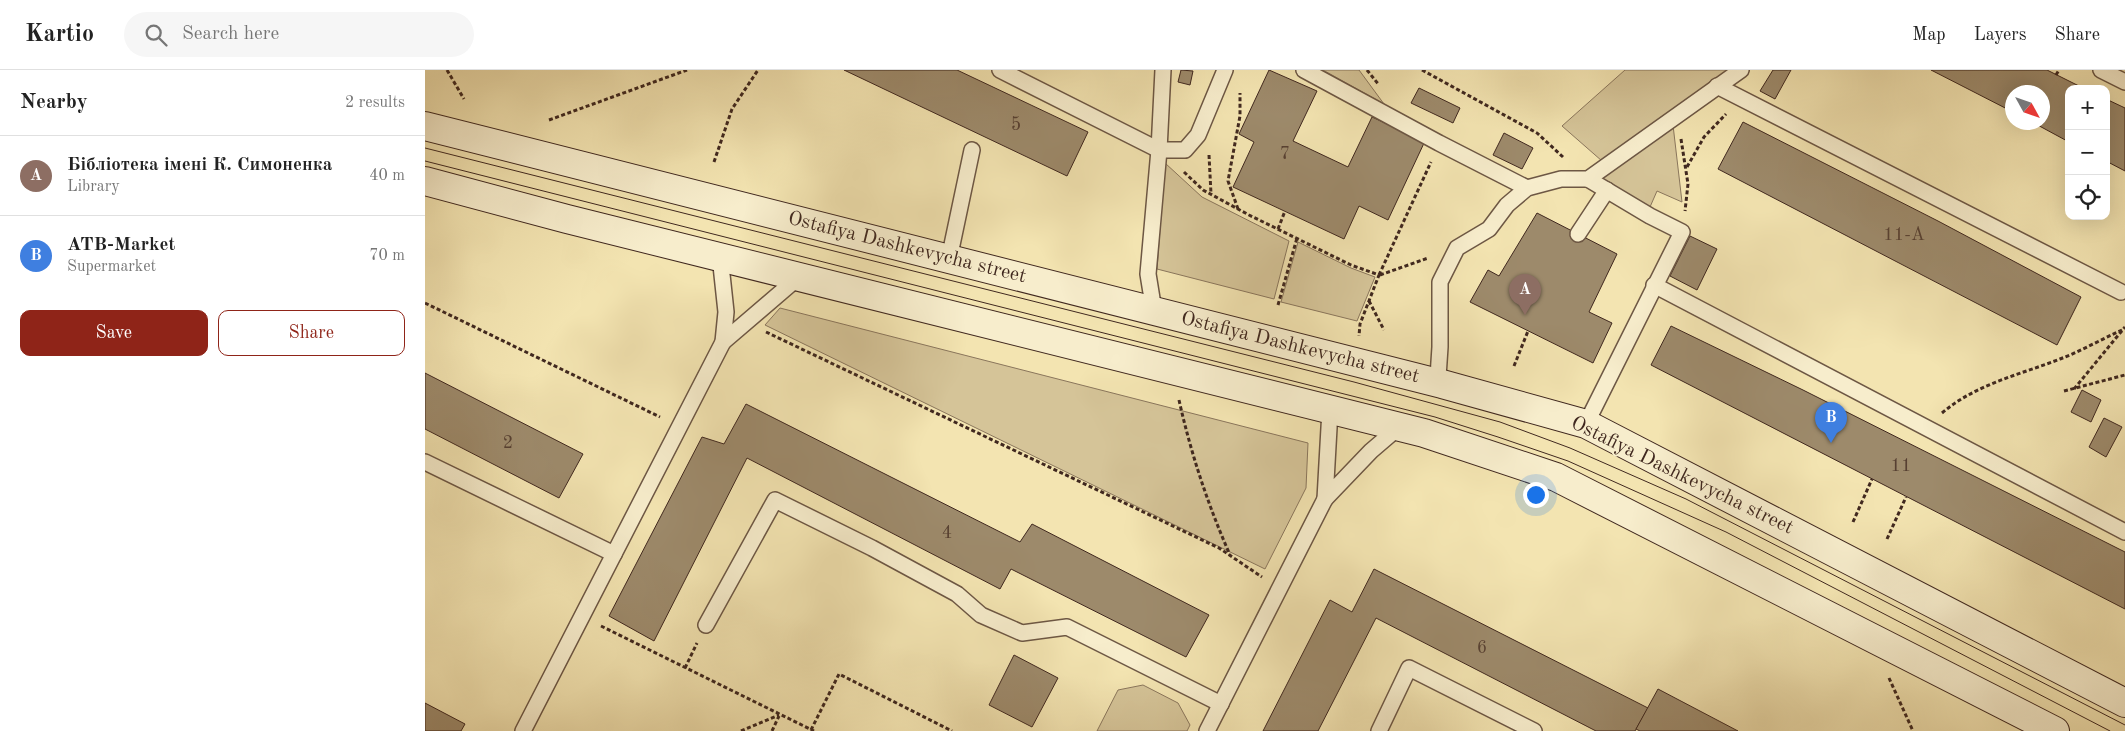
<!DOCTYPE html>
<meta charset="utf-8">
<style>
body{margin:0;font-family:"Old Standard TT",serif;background:#f6f6f6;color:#222}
.controls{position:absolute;right:15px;top:15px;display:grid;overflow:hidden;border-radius:10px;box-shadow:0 5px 20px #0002}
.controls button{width:45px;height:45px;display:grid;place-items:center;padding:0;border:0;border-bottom:1px solid #e0e0e0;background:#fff;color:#222;font:25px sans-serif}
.compass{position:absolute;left:1580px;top:15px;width:45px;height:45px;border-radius:50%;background:#fff;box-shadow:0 5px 20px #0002;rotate:130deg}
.you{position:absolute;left:1110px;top:424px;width:18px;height:18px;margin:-12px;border:4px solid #fff;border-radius:50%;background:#1a73e8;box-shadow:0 0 0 8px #1a73e833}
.badge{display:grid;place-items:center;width:32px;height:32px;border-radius:50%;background:#8f2418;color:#fff;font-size:16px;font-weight:700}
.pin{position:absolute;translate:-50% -41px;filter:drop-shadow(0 1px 2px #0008)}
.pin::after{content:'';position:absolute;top:26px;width:18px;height:15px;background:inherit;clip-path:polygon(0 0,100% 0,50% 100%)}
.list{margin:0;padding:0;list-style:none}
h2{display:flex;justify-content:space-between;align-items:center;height:65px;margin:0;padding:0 20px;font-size:21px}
h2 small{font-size:16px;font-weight:400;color:#767676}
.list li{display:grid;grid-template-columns:32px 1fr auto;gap:15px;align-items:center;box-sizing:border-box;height:80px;padding:0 20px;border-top:1px solid #e0e0e0}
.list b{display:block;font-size:19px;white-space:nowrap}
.list p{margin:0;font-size:16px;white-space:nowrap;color:#767676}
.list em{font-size:16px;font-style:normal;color:#767676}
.actions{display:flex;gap:10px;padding:15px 20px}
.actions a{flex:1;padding:11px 0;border:1px solid #8f2418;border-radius:10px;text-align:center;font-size:18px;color:#8f2418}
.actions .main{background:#8f2418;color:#fff}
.icon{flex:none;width:28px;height:28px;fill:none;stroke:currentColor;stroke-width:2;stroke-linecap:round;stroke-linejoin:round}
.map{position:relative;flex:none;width:1700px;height:661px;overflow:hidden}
header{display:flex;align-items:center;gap:30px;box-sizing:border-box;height:70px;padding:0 25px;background:#fff;border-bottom:1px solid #e0e0e0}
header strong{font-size:24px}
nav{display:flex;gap:28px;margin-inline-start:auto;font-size:18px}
.search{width:350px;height:45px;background:#f6f6f6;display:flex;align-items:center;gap:12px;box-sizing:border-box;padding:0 18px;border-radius:28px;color:#767676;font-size:19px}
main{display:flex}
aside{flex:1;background:#fff}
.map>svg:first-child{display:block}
.green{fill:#d5c498;stroke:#8a765c}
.building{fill:#9d8a6b;stroke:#40281f}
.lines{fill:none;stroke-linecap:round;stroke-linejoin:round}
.lane-casing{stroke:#6d5744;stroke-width:18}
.secondary-casing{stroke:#40281f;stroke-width:30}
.path{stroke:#40281f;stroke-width:3;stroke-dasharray:4 2.5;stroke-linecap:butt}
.lane{stroke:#f7edcc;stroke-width:15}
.secondary{stroke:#f7edcc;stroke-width:28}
.tram{stroke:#40281f;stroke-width:1}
.labels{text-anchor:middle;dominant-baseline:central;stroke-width:4;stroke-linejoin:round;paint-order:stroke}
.number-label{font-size:18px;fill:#574032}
.street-label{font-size:20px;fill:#40281f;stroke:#f7edcc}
</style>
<header>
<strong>Kartio</strong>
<div class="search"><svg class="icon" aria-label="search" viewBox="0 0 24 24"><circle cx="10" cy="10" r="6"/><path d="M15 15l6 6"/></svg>Search here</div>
<nav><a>Map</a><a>Layers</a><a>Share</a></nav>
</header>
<main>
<aside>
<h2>Nearby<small>2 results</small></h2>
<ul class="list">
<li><span class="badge" style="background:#8d6e63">A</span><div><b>Бібліотека імені К. Симоненка</b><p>Library</p></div><em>40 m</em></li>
<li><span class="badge" style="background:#3f7fe0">B</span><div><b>ATB-Market</b><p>Supermarket</p></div><em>70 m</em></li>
</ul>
<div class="actions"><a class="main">Save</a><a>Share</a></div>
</aside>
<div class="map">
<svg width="1700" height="661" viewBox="0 0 1700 661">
<rect width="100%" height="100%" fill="#f3e4b1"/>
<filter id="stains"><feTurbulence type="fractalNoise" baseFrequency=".004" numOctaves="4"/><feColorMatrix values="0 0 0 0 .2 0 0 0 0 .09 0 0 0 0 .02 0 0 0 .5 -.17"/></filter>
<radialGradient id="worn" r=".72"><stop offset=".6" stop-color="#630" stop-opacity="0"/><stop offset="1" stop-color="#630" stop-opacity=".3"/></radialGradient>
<!-- green -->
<g class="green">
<polygon points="898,0 934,0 959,34"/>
<polygon points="1200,0 1306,0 1177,91 1137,56"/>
<polygon points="1248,55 1257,132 1232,121 1225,137 1171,108"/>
<polygon points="740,93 777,127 864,171 849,229 732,199"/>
<polygon points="873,172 926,198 950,207 932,251 856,232"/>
<polygon points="355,238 883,373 881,418 840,499 340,255"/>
<polygon points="718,615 753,633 765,655 762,661 672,661 693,620"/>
</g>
<!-- building -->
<g class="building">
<polygon points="419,0 532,0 663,62 642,106"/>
<polygon points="756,0 768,1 765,15 753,12"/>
<polygon points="844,0 892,21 868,71 923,97 947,47 1000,71 963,150 934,136 919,169 808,117 829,72 814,64"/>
<polygon points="1348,0 1366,0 1350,29 1335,21"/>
<polygon points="1506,0 1622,0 1660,19 1644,19 1644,72 1607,52 1618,52 1618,22 1588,22 1588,42"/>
<polygon points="994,18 1035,38 1028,53 986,33"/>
<polygon points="1681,29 1700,38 1700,101 1681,91"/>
<polygon points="1318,52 1513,151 1656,227 1632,275 1293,99"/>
<polygon points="1079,63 1108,78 1097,99 1068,85"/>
<polygon points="1112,143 1192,184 1164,242 1187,253 1168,293 1045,232 1063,200 1074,206"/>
<polygon points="1265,166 1292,179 1272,220 1245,206"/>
<polygon points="1246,256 1378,320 1700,482 1700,539 1226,295"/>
<polygon points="0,303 158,384 134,428 0,359"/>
<polygon points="1657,320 1676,330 1666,352 1646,342"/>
<polygon points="321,334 595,472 607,454 784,545 761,587 586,499 575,519 322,388 229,571 184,546 277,367 299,374"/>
<polygon points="1679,348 1697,357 1681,387 1664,377"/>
<polygon points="949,499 1223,638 1210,661 1171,661 951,548 893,661 838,661 905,530 927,542"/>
<polygon points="589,585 633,608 607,657 564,635"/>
<polygon points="1233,619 1313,661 1215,661 1211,659"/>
<polygon points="0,633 40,654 36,661 0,661"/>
</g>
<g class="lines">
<!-- lane casing -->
<g class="lane-casing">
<g id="lane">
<polyline points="575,0 734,80 760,80 773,65 800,0"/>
<polyline points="879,0 1014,73 1102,118"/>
<polyline points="1676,0 1700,12"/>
<polyline points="1292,16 1696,222"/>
<polyline points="1153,164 1182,120"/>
<polyline points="524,189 547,80"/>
<polyline points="1229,215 1700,462"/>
<polyline points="729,241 723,204 734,80 738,0"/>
<polyline points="298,272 375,206"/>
<polyline points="1017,314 1013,307 1015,277 1015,212 1032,178 1064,159 1082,135 1102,118 1136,109 1163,109 1316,0"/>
<polyline points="905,340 900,429 946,381 974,357"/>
<polyline points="1161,354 1257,162 1225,146 1163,109"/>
<polyline points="0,392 189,484"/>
<polyline points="281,555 350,430 447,478 532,524 556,545 597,563 642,557 796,634"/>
<polyline points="98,661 298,272 301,242 295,186"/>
<polyline points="782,661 900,429"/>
<polyline points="954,661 984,598 1109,661"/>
</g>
</g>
<!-- secondary casing -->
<g class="secondary-casing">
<g id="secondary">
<polyline points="0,56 1017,314 1161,354 1700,633"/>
<polyline points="0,111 142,149 999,363 1131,407 1630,661"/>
</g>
</g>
<!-- path -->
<g class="path">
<polyline points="22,0 39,29"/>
<polyline points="942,0 954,15"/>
<polyline points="997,0 1112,63 1138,87"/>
<polyline points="1631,5 1634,0"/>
<polyline points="124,50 262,0"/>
<polyline points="1256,69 1263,114 1260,141"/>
<polyline points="784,85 786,124"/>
<polyline points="289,92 307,39 333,0"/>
<polyline points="1262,97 1279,67 1301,44"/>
<polyline points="759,102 778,120 824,145 926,195 954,205 935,254 934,266"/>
<polyline points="813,139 803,111 815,46 815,23"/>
<polyline points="853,159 860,141"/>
<polyline points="954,205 1006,92"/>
<polyline points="955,205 1003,188"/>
<polyline points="944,231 959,260"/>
<polyline points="0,233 235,347"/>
<polyline points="853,235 872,168"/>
<polyline points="341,262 794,478 837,507"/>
<polyline points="1089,296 1103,261"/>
<polyline points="1649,319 1700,257"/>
<polyline points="1639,321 1700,305"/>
<path d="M 754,330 C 766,384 783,435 805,485"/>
<path d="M 1517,343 C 1551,314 1594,305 1635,289 C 1656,281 1677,269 1697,260"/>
<polyline points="1428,452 1447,409"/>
<polyline points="1462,469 1481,427"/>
<polyline points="176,556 389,661"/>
<polyline points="260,598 272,573"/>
<polyline points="1464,608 1488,661"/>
<polyline points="386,660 414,604 527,661"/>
<polyline points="316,661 354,645"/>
<polyline points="347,661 354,646"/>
</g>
<!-- lane -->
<use href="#lane" class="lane"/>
<!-- secondary -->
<use href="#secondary" class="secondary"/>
<!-- tram -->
<g class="tram">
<polyline points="0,78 929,312 1075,352 1145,378 1261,429 1700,655"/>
<polyline points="0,91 1010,347 1073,367 1143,391 1301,462 1685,661"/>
</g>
</g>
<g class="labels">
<!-- number labels -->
<g class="number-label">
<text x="591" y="55">5</text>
<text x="860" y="84">7</text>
<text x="1479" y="165">11-А</text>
<text x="83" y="373">2</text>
<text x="1476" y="396">11</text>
<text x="522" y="463">4</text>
<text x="1057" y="578">6</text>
</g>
<!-- street labels -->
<g class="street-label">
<text transform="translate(482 178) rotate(14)">Ostafiya Dashkevycha street</text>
<text transform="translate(875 278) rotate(14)">Ostafiya Dashkevycha street</text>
<text transform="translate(1257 406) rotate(26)">Ostafiya Dashkevycha street</text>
</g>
</g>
<rect width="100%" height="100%" filter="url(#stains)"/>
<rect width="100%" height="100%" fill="url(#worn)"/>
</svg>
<div class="controls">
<button>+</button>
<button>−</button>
<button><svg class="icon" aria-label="locate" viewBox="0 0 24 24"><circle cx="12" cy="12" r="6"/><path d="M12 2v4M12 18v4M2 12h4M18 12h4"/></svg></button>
</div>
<svg class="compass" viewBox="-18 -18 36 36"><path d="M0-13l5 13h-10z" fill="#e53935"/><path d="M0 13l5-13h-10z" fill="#767676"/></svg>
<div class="you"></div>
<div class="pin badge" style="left:1100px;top:245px;background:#8d6e63">A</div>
<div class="pin badge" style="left:1406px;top:373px;background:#3f7fe0">B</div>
</div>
</main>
